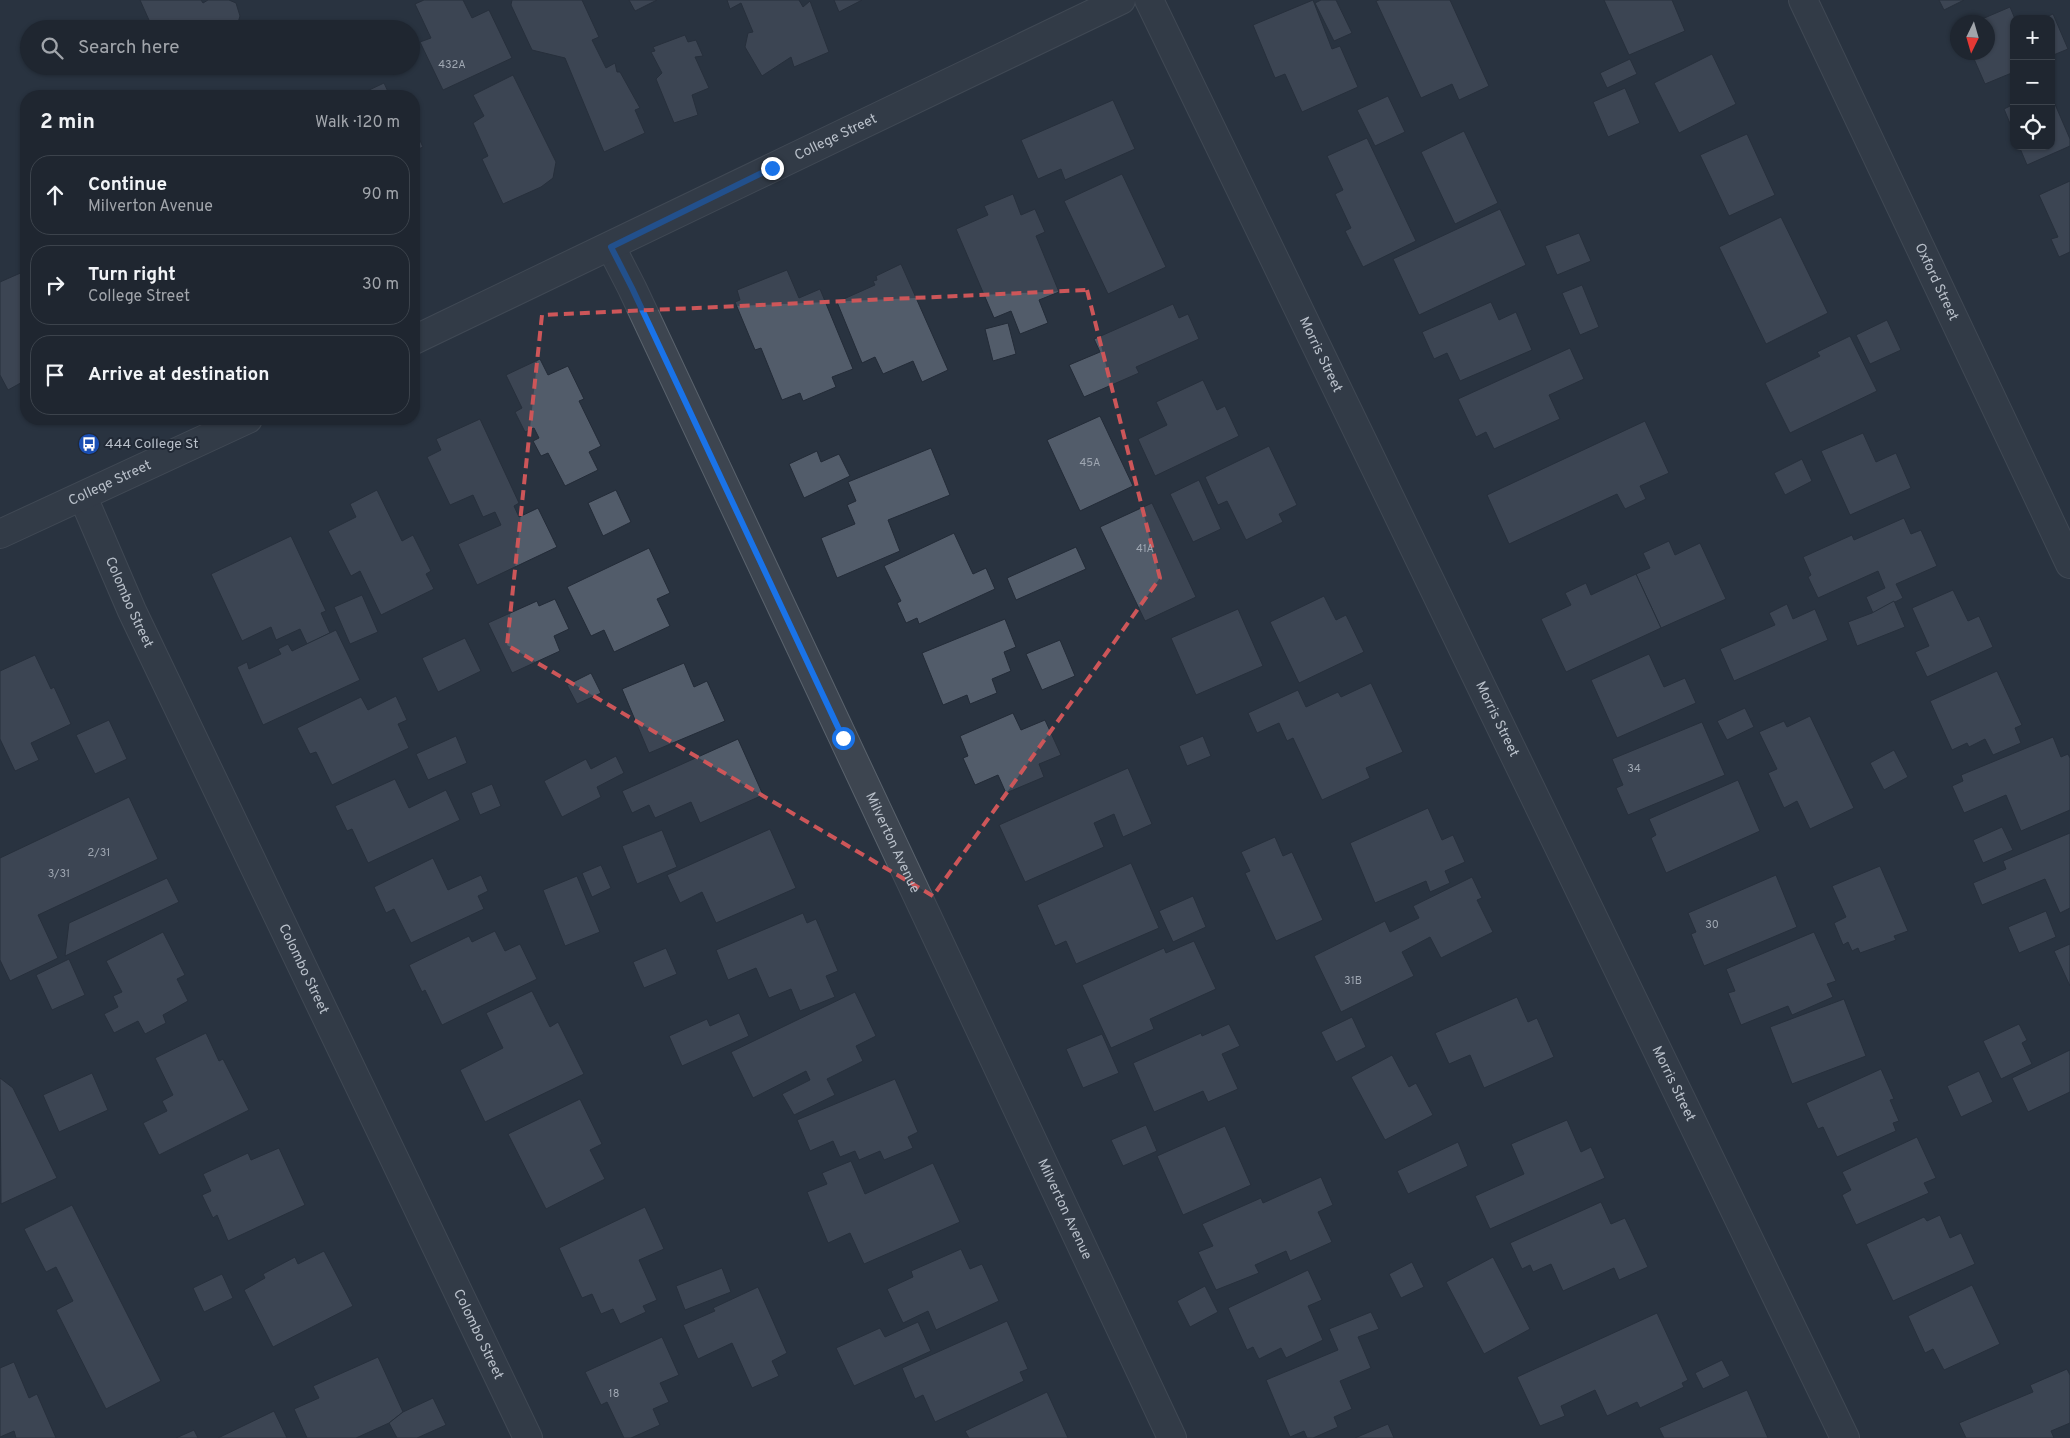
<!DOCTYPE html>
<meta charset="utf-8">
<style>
body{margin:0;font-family:Overpass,sans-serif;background:#2c323c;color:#f1f3f6}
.controls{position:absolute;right:15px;top:15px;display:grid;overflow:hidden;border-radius:10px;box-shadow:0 1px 4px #0004}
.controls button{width:45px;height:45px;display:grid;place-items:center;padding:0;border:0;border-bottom:1px solid #3c434c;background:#1f2630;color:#f1f3f6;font:25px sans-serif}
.compass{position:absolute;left:1950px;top:15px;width:45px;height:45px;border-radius:50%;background:#1f2630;box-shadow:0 1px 4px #0004;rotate:185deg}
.stop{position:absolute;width:15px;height:15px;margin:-11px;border:4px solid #1a73e8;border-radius:50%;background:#fff}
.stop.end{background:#1a73e8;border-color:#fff;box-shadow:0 1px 5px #0008}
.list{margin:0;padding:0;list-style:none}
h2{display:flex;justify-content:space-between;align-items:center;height:65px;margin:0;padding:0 20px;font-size:21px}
h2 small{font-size:16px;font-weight:400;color:#a1a5ab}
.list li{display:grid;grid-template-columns:32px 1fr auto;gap:15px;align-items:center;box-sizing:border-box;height:80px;margin:0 10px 10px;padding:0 10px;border:1px solid #3c434c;border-radius:20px}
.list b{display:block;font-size:19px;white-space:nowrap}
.list p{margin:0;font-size:16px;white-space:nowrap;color:#a1a5ab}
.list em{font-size:16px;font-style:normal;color:#a1a5ab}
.icon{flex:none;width:28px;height:28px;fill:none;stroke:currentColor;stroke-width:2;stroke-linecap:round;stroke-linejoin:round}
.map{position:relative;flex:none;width:2070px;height:1438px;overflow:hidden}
.search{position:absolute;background:#1f2630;box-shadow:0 1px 4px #0004;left:20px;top:20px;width:400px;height:55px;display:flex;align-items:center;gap:12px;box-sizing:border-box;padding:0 18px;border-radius:28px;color:#a1a5ab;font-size:19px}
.panel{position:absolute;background:#1f2630;box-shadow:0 1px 4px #0004;left:20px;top:90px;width:400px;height:335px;border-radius:20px}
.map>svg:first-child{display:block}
.building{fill:#525c6a;stroke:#232b37}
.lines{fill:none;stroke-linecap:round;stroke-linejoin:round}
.minor-casing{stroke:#5a636d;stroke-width:30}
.minor{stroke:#3d4550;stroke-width:28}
.route{stroke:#1a73e8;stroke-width:6}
.marked{fill:none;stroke:#cd5659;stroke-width:4;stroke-dasharray:10 6;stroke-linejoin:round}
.labels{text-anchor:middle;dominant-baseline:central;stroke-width:4;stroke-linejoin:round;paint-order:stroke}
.number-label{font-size:11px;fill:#9fa7b2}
.street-label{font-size:14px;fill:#b9c0ca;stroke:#212935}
.poi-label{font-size:14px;fill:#b9c0ca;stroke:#212935;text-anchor:start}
</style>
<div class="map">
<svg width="2070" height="1438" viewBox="0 0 2070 1438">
<rect width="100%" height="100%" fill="#293340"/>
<!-- building -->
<g class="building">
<polygon points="140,0 201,0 203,3 208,0 229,0 236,3 240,16 236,29 153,29"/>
<polygon points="424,0 463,0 472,18 489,10 512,58 443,90 420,42 431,38 415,4"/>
<polygon points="512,0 582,0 599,37 592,40 606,68 615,63 617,72 620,72 640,108 635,110 645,133 604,152 565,58 532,50 511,5"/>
<polygon points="629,0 657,0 635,11"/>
<polygon points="727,0 799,0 803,7 810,1 829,52 794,67 791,57 762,76 745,47 748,33 753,32 741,3 730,9"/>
<polygon points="834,0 862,0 839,12"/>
<polygon points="1313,0 1332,49 1340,46 1358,87 1302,112 1285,74 1275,78 1253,25"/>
<polygon points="1321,0 1336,0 1352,33 1334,41 1315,3"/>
<polygon points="1379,0 1450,0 1489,86 1459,100 1452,84 1421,98 1376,1"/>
<polygon points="1604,0 1672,0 1685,31 1629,55"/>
<polygon points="1939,0 1964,0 1944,10"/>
<polygon points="2010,7 2015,19 2014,19 2014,72 1985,84 1971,52 1988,52 1988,22 1975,22"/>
<polygon points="2053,14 2068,49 2051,56 2051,19 2042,19"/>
<polygon points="685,35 688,42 696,40 703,56 695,57 709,88 692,95 698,115 674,123 656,79 662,73 651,52 655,51 653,47"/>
<polygon points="1712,54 1736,104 1679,133 1654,83"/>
<polygon points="1630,59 1637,74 1607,88 1600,73"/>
<polygon points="513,75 556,162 553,178 541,187 503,204 482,159 488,156 473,123 484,116 473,95"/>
<polygon points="384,83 390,96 365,96 367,95 367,91"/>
<polygon points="1625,88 1640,123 1608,137 1593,102"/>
<polygon points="2051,95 2070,139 2070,146 2027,165 2019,146 2051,146"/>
<polygon points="1388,96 1405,132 1375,146 1357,110"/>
<polygon points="1113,100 1135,149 1065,180 1061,169 1038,179 1021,140"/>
<polygon points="2014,104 2014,133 2004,109"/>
<polygon points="414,128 423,147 414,151"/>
<polygon points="1464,131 1498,203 1455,224 1421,152"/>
<polygon points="1747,134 1775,195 1729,216 1700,155"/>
<polygon points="1367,138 1416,241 1363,267 1345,231 1351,228 1335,194 1343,190 1327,156"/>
<polygon points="1122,174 1166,267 1108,294 1064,201"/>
<polygon points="2070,181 2070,252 2059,257 2051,239 2058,237 2039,195"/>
<polygon points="1013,194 1021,215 1035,209 1045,232 1036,236 1059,292 1039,300 1048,323 1020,334 1011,311 994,318 956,229 988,215 984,206"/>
<polygon points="1500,209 1526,265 1419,315 1393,259"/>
<polygon points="1781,217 1828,313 1766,344 1719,247"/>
<polygon points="1579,233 1591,261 1557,275 1545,246"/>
<polygon points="901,264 948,370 922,382 913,361 883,374 875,357 862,363 837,302 875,285 873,281 877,280 876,276"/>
<polygon points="787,270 799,298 820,289 853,369 832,377 836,387 803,401 800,393 782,400 761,348 755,350 735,302 740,300 737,290"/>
<polygon points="25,271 26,380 8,390 0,375 0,282"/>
<polygon points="1582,285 1599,327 1580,335 1562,293"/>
<polygon points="1491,302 1499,320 1516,312 1532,350 1460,381 1447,353 1434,359 1422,332"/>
<polygon points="1173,304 1179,318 1188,314 1199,339 1136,367 1139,373 1084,397 1069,365 1100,352 1094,339"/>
<polygon points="1887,320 1901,350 1870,364 1856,335"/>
<polygon points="1008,323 1016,354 993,361 985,329"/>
<polygon points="1850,336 1877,391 1790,433 1765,383 1820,356 1817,352"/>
<polygon points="1570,348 1584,379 1549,395 1560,419 1494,449 1486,432 1476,437 1458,399"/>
<polygon points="540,359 548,375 568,366 584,399 579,401 601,446 589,452 598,470 565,486 548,453 541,456 533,441 539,438 534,428 525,432 515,412 522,408 506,375"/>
<polygon points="1203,380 1217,410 1225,406 1239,436 1155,476 1138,439 1167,425 1156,402"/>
<polygon points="1100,416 1133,486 1080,511 1047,440"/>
<polygon points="480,419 519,503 514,506 519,517 538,508 557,547 477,585 458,544 501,525 495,512 483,517 473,495 450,505 427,457 441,450 436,439"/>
<polygon points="1645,421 1669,473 1640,486 1646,499 1625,509 1617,494 1509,544 1487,495"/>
<polygon points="1863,433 1876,462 1896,453 1911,488 1850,515 1821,451"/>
<polygon points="1269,446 1297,505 1279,514 1283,522 1246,540 1227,501 1218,505 1205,477"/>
<polygon points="931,448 950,495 888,520 900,551 837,578 821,538 855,524 847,505 856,501 848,482"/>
<polygon points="817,451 821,462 839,454 850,476 804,498 789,464"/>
<polygon points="1802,459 1812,481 1785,495 1774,473"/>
<polygon points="1199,480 1221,529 1193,542 1170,494"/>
<polygon points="377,490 402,541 413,535 431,571 426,574 434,589 381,615 360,571 351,576 328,531 356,517 350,504"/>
<polygon points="616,490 631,522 603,536 588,503"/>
<polygon points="1152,503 1196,597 1145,621 1100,527"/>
<polygon points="1904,518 1911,534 1921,530 1937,566 1896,584 1903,598 1873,613 1866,597 1885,588 1878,571 1818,598 1808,577 1811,575 1803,557 1852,535 1854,540"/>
<polygon points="954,533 973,574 986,568 995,589 919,624 917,618 906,623 897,603 901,601 884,566"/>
<polygon points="291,536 326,611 321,613 330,633 307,644 300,629 276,640 271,627 242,641 211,574"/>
<polygon points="1669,541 1675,555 1700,543 1726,599 1661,628 1636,574 1650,568 1643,553"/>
<polygon points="1076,547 1086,569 1016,600 1007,578"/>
<polygon points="649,548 670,593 657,599 670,626 614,652 604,630 591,636 567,587"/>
<polygon points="1636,574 1661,628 1566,672 1541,619 1571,605 1565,593 1586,583 1591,595"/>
<polygon points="1953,590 1968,621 1979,616 1993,647 1927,677 1915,652 1929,646 1912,608"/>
<polygon points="362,595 378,632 350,644 334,607"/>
<polygon points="1324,596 1336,620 1346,615 1364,652 1299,683 1270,622"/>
<polygon points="555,599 569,629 554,636 560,651 512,673 488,623 537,601 539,606"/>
<polygon points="1894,601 1905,627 1857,646 1848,622 1872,613"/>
<polygon points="1787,604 1793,619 1815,609 1828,640 1734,681 1720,649 1775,625 1769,613"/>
<polygon points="1238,609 1263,666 1196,695 1171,638"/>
<polygon points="1005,619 1016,647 1004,652 1011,671 992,679 997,693 970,704 967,695 943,705 922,653"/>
<polygon points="336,630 360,680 263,725 237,667 247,662 249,669 281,654 278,649 288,644 292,651"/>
<polygon points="465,638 481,671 438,692 422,658"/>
<polygon points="1060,640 1075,676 1042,690 1026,654"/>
<polygon points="1649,654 1664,687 1685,678 1696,703 1617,738 1591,680"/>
<polygon points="35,655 51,689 54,687 71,724 31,743 39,760 15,771 0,739 0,671"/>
<polygon points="684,663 694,687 707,681 725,721 649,753 622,689"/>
<polygon points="1997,671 2022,725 2015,728 2021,743 1993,755 1985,739 1969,747 1967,743 1952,750 1930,701"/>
<polygon points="591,673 601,693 577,704 567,685"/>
<polygon points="1371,683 1403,752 1366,768 1370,778 1322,800 1293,738 1287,741 1279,723 1257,733 1248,713 1298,690 1306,707 1338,692 1341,697"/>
<polygon points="396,696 407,720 398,724 409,748 332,785 316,752 310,754 297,728 361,697 368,710"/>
<polygon points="1745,708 1754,727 1727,740 1717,721"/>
<polygon points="1013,713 1021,730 1045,720 1061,755 1039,764 1044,777 1006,793 998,775 975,785 963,758 968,756 960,736"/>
<polygon points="1810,716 1854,808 1810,829 1797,801 1784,808 1768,773 1777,769 1759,732 1784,721 1787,727"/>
<polygon points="109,720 127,759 95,774 76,735"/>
<polygon points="1702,722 1725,775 1628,815 1616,788 1623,785 1612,759"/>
<polygon points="456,736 467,763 428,780 416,754"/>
<polygon points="1203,736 1211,756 1187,766 1179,746"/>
<polygon points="2053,737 2061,757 2068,754 2070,758 2070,810 2021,831 2006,795 1964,813 1952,786 1963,781 1961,775"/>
<polygon points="738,739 763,795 700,823 691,802 655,818 649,805 632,813 622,791"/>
<polygon points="1894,750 1908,777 1884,790 1870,763"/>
<polygon points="616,756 624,773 597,787 601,797 562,817 544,781 586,759 591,769"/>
<polygon points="1128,768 1152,824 1123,837 1114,814 1094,823 1104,847 1025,882 999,825"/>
<polygon points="395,779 409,808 446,790 460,820 368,863 352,829 347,831 335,806"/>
<polygon points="1738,780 1760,831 1666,873 1651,838 1656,835 1649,819"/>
<polygon points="492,784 501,806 480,815 471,793"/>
<polygon points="129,797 158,859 38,915 58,958 10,981 0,960 0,858"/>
<polygon points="1428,808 1442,840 1453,835 1465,862 1445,871 1450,883 1430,892 1426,881 1375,903 1350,843"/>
<polygon points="2002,827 2013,850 1983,863 1973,840"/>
<polygon points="770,829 796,888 716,923 702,892 680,903 667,875"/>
<polygon points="662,830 677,867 637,884 622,846"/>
<polygon points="2070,833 2070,908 2060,913 2045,879 1982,905 1973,883 2006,869 2003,861"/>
<polygon points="1275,837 1283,856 1292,852 1323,920 1276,941 1245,873 1250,871 1241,852"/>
<polygon points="433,858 448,890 481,875 488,891 478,896 484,909 411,943 394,909 386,913 374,887"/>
<polygon points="1131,863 1159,928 1076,964 1066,941 1055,946 1037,905"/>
<polygon points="601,865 611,888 592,897 582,873"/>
<polygon points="1880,866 1908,931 1894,936 1896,940 1860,953 1858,948 1852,951 1848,942 1843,945 1834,923 1846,917 1832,886"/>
<polygon points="1776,875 1797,927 1704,966 1691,934 1696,932 1688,913"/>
<polygon points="577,876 600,932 565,946 543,890"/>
<polygon points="1472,877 1482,898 1477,900 1493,932 1441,958 1430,937 1402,952 1414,976 1341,1012 1314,956 1385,921 1390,932 1419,918 1413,906"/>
<polygon points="167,878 179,902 65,956 69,923"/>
<polygon points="1193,896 1206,927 1173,942 1159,911"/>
<polygon points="2046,911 2056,937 2019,953 2008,927"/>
<polygon points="803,913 807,923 816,919 838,971 826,976 835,997 800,1011 791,989 769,998 756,968 728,980 716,950"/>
<polygon points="495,931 505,951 520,944 537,979 442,1025 425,990 422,992 409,965 469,936 472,942"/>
<polygon points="163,932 185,975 177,979 188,1001 163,1015 166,1023 145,1034 138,1021 114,1033 104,1014 118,1007 113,996 122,992 106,961"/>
<polygon points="1814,932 1836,981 1827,984 1833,997 1792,1015 1788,1006 1741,1025 1728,993 1735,991 1726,969"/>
<polygon points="1194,941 1216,989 1150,1019 1154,1029 1111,1048 1082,985 1164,948 1166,953"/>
<polygon points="2070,944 2070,986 2054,951"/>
<polygon points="666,948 677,974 644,988 633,962"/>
<polygon points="69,959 85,995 52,1010 36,975"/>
<polygon points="532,991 550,1027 558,1022 584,1074 485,1122 460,1070 503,1048 486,1013"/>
<polygon points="855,992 876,1036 856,1046 863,1061 827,1079 835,1095 794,1115 782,1094 810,1080 806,1071 753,1098 731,1052"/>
<polygon points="1517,997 1528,1022 1537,1018 1554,1057 1484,1088 1470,1055 1449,1064 1435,1033"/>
<polygon points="1844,999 1866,1056 1792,1084 1770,1027"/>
<polygon points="739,1013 749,1036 682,1066 669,1036 707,1019 710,1026"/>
<polygon points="1352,1017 1366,1047 1336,1062 1321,1032"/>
<polygon points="1229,1024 1240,1046 1222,1054 1238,1089 1208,1102 1203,1091 1154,1112 1133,1063 1201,1033 1202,1036"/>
<polygon points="2019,1024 2027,1040 2022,1043 2032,1064 2001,1079 1983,1041"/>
<polygon points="206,1033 219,1061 223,1059 249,1110 159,1155 143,1123 167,1111 162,1101 173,1095 155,1058"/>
<polygon points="1102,1034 1119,1073 1083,1088 1066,1049"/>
<polygon points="2070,1050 2070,1092 2028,1112 2012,1078"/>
<polygon points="1392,1055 1409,1087 1416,1083 1433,1115 1385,1140 1351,1077"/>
<polygon points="1881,1069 1894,1099 1890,1100 1899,1121 1893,1123 1896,1131 1837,1157 1823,1127 1818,1129 1806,1103"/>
<polygon points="1979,1071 1993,1102 1961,1117 1947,1086"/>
<polygon points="92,1073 108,1110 59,1132 43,1095"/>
<polygon points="0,1078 13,1088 57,1178 1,1204"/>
<polygon points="895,1079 918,1132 908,1137 913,1148 884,1160 880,1151 859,1160 855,1151 840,1157 833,1141 810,1151 797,1120"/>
<polygon points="580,1099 602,1144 590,1150 605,1179 546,1209 508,1134"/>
<polygon points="1567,1120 1581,1152 1591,1147 1605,1178 1490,1229 1475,1196 1524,1174 1511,1144"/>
<polygon points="1146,1125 1157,1151 1123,1166 1111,1140"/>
<polygon points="1225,1126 1251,1185 1183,1215 1157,1156"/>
<polygon points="1917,1137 1936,1178 1924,1183 1929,1193 1856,1225 1842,1195 1851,1190 1842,1172"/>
<polygon points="1458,1142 1468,1166 1408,1194 1397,1171"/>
<polygon points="279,1148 305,1205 228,1241 217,1215 213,1218 202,1195 211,1191 203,1174 248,1153 251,1160"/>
<polygon points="851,1161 865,1194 933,1163 960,1222 864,1264 850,1233 828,1243 807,1192 827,1184 822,1173"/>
<polygon points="1321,1177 1333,1205 1318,1212 1332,1242 1290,1261 1286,1251 1255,1265 1259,1273 1216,1290 1198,1252 1213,1246 1202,1224 1261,1198 1263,1203"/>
<polygon points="1601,1202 1611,1224 1625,1218 1648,1267 1619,1280 1614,1268 1563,1291 1551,1264 1533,1272 1530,1265 1522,1269 1510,1243"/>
<polygon points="72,1205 161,1381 106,1409 56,1310 73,1301 56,1267 46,1272 24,1229"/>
<polygon points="645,1207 664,1249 639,1260 657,1300 643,1306 646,1312 620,1324 613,1309 601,1314 592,1294 582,1298 559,1248"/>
<polygon points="1940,1215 1950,1238 1961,1233 1975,1264 1893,1301 1866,1244 1924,1217 1927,1221"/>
<polygon points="961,1249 970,1269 982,1264 999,1301 936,1330 928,1311 903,1323 887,1289 913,1277 911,1271"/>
<polygon points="324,1251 353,1306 273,1347 244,1290 265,1278 263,1274 295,1257 298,1264"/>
<polygon points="1493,1257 1530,1329 1484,1354 1446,1282"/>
<polygon points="1412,1262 1424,1287 1401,1298 1389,1274"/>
<polygon points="722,1268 731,1292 685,1310 676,1286"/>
<polygon points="1308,1270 1322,1300 1308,1306 1323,1340 1286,1358 1281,1348 1259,1359 1253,1347 1247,1350 1228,1308"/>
<polygon points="222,1274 233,1298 204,1312 193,1288"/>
<polygon points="1972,1285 2000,1344 1944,1370 1933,1349 1925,1353 1908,1316"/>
<polygon points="1205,1286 1218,1312 1190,1327 1177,1301"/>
<polygon points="758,1287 787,1353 772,1361 779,1376 752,1388 732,1343 698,1359 683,1325 715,1311 713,1308"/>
<polygon points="1371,1312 1379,1329 1358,1337 1371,1368 1340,1381 1352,1409 1334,1417 1338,1427 1313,1438 1307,1438 1304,1431 1290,1437 1266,1380 1338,1350 1329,1329"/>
<polygon points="1657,1313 1688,1380 1682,1383 1684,1387 1640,1408 1637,1402 1607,1416 1595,1390 1561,1406 1565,1416 1540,1426 1517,1377"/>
<polygon points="1007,1321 1028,1369 1020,1372 1024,1381 935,1422 923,1395 915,1399 902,1368"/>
<polygon points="918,1322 931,1351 854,1386 836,1348 880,1328 885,1337"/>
<polygon points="662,1337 679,1375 660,1383 669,1402 653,1409 660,1425 631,1438 624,1438 607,1402 601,1405 585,1372"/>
<polygon points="378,1357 403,1412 389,1423 356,1438 307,1438 294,1409 319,1398 313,1386"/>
<polygon points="1722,1360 1730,1376 1703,1389 1695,1373"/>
<polygon points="14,1362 29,1398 37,1394 56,1438 16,1438 14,1431 0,1437 0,1368"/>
<polygon points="2067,1369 2070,1375 2070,1423 2051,1431 2054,1438 1966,1438 1959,1423 2033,1392 2030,1385"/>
<polygon points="1747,1390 1768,1438 1664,1438 1659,1428"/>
<polygon points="1047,1392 1068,1438 969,1438 965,1431"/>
<polygon points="433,1398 446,1425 417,1438 397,1438 389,1423 403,1412"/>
<polygon points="274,1411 287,1438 218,1438"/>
<polygon points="1388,1424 1394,1438 1355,1438"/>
<polygon points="194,1430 198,1438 176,1438"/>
</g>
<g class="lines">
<!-- minor casing -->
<g class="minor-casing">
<g id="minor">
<path id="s1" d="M 1149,0 L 1845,1438"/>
<path id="s2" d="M 1803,0 L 2070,564"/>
<path id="s3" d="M 611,247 L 632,288 L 1172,1438"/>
<path id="s4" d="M 414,340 L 1121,0"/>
<path id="s5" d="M 83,497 L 132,611 L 528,1438"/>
<path id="s6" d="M 0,534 L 248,419"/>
</g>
</g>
<!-- minor -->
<use href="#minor" class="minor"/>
</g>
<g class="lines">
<!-- route -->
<polyline class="route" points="772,168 611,247 632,288 843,738"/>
</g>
<!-- marked area -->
<path d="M0 0H2070V1438H0ZM 1087,290 L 1160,578 L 933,896 L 507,645 L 542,315 Z" fill="#293340" fill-opacity=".55" fill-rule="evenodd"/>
<path class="marked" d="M 1087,290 L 1160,578 L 933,896 L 507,645 L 542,315 Z"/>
<!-- icons -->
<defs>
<g id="bus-disc" transform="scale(1.125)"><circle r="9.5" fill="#1a4fb4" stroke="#212935"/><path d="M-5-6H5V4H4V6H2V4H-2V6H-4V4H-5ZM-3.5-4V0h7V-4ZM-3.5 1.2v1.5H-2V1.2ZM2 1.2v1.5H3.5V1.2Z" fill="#fff"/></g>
</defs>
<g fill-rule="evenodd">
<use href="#bus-disc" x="89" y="444"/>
</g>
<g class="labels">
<!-- number labels -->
<g class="number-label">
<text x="452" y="65">432A</text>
<text x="1090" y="463">45A</text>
<text x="1145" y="549">41A</text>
<text x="1634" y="769">34</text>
<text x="99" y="853">2/31</text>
<text x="59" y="874">3/31</text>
<text x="1712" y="925">30</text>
<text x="1353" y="981">31B</text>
<text x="614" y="1394">18</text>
</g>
<!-- street labels -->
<g class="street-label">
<text stroke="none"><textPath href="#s4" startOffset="468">College Street</textPath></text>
<text stroke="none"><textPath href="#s2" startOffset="312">Oxford Street</textPath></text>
<text stroke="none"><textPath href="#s1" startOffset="394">Morris Street</textPath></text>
<text stroke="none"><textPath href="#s6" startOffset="121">College Street</textPath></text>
<text stroke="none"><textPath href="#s5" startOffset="115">Colombo Street</textPath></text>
<text stroke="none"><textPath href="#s1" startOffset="799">Morris Street</textPath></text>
<text stroke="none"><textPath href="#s3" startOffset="659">Milverton Avenue</textPath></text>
<text stroke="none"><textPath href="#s5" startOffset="521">Colombo Street</textPath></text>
<text stroke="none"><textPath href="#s1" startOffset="1204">Morris Street</textPath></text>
<text stroke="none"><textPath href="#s3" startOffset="1064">Milverton Avenue</textPath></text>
<text stroke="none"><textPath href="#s5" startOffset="926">Colombo Street</textPath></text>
</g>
<!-- poi labels -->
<g class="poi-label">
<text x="105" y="444">444 College St</text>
</g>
</g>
</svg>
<div class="controls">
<button>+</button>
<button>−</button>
<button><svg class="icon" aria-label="locate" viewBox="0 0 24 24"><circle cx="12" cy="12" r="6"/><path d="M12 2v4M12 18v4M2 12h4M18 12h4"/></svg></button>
</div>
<svg class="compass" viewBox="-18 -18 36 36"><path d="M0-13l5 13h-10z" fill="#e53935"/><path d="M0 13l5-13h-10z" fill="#a1a5ab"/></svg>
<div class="stop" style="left:843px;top:738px"></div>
<div class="stop end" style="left:772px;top:168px"></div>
<div class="search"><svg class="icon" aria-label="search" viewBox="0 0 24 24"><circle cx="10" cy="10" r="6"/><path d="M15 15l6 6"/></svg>Search here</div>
<section class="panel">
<h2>2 min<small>Walk · 120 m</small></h2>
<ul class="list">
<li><svg class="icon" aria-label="ahead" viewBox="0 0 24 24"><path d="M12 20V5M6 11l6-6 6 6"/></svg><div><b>Continue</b><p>Milverton Avenue</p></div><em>90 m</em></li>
<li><svg class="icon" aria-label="right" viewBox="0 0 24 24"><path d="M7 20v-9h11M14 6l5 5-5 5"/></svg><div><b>Turn right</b><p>College Street</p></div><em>30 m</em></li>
<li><svg class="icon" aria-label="arrive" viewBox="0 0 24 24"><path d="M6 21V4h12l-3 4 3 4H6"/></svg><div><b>Arrive at destination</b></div></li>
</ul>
</section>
</div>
